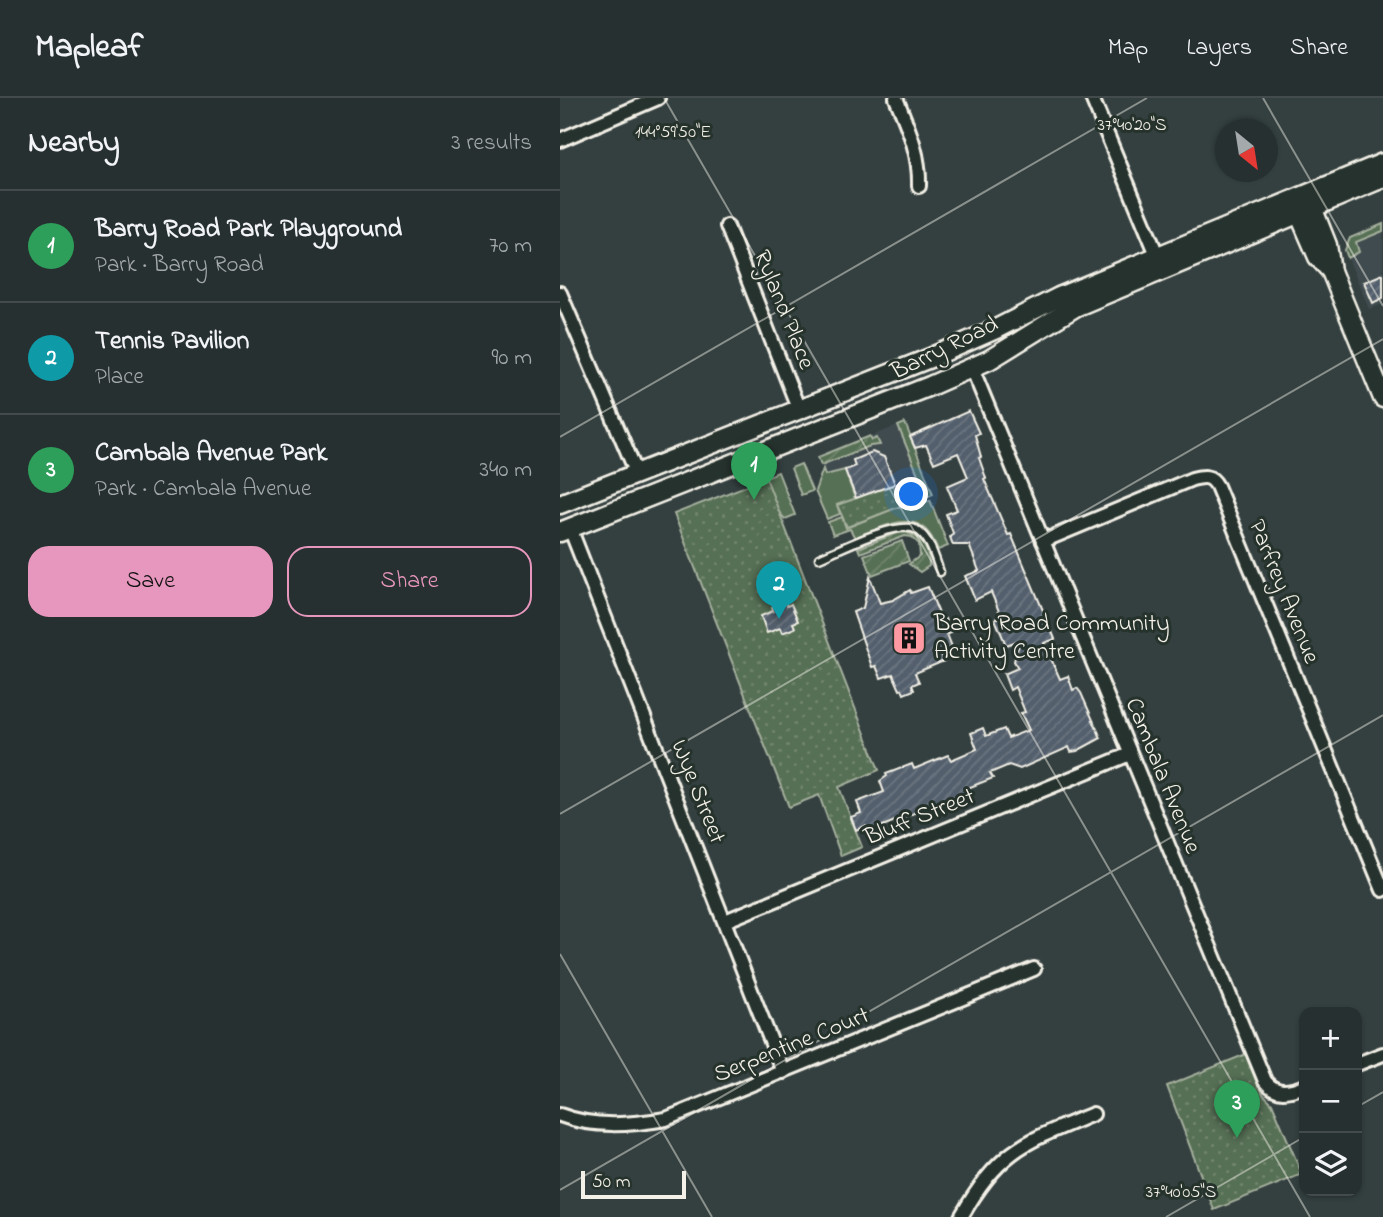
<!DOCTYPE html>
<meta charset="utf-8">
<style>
body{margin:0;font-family:"Indie Flower",sans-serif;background:#333c3c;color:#f1f3f6}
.controls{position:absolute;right:21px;bottom:21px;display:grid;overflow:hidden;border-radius:14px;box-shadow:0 2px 5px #0004}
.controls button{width:63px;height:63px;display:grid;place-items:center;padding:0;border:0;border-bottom:2px solid #434b4c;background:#273030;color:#f1f3f6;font:35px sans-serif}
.compass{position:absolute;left:655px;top:21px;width:63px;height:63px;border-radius:50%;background:#273030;box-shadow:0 2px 5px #0004;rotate:150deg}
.scale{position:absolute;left:21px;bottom:18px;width:105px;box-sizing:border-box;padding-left:7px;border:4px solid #f4f1e8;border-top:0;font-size:19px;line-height:24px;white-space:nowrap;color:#f4f1e8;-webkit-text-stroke:5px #26332d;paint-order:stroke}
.you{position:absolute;left:352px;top:397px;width:24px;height:24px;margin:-18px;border:5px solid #fff;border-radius:50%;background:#1a73e8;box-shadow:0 0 0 10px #1a73e833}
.badge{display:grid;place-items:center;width:46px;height:46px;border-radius:50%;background:#e797bd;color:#fff;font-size:23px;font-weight:700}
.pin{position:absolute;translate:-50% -58px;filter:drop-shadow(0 2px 4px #0008)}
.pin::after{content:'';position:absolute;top:37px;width:24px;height:21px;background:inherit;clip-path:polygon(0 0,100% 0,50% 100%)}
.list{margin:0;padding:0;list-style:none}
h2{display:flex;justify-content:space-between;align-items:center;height:91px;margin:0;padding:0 28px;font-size:30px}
h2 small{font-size:23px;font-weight:400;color:#a4a9ab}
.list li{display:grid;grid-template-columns:46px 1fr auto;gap:21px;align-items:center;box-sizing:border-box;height:112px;padding:0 28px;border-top:2px solid #434b4c}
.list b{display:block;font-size:26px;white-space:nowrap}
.list p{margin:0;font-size:23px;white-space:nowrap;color:#a4a9ab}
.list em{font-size:23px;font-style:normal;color:#a4a9ab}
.actions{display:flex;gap:14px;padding:21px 28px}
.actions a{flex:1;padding:16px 0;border:2px solid #e797bd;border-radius:21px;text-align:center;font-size:24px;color:#e797bd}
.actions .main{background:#e797bd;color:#111}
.icon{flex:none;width:38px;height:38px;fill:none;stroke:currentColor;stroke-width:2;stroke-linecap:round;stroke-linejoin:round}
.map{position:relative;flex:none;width:823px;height:1119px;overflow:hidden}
header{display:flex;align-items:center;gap:42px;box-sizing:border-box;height:98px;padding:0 35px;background:#273030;border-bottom:2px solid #434b4c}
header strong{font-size:33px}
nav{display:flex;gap:38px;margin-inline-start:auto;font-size:24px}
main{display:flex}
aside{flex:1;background:#273030}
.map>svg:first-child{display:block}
.built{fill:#414c50}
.grass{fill:#577055;stroke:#a6b09e;stroke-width:2}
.park{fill:url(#park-dots);stroke:#a6b09e;stroke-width:2}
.garden{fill:url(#garden-furrows);stroke:#a6b09e;stroke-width:2}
.building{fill:url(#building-hatch);stroke:#f4f1e8;stroke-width:2}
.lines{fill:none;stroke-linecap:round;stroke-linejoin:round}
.lane-casing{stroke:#f4f1e8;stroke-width:11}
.street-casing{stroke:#f4f1e8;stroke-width:18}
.secondary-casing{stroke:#f4f1e8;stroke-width:23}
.lane{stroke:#26332d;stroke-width:6}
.street{stroke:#26332d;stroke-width:12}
.secondary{stroke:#26332d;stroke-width:18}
.ticks{fill:none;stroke:#f4f1e8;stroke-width:2;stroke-opacity:0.45}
.labels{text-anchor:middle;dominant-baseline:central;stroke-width:6;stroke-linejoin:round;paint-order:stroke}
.street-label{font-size:24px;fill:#f4f1e8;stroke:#26332d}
.poi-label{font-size:24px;fill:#f4f1e8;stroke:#26332d;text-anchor:start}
.ticks-label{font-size:18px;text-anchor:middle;fill:#f4f1e8;stroke:#26332d;stroke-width:6;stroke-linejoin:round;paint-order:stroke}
</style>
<header>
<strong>Mapleaf</strong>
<nav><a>Map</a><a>Layers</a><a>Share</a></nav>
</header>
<main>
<aside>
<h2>Nearby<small>3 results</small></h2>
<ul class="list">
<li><span class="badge" style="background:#2e9e5b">1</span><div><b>Barry Road Park Playground</b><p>Park · Barry Road</p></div><em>70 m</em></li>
<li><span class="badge" style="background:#0f9aa8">2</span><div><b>Tennis Pavilion</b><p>Place</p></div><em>90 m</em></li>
<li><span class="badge" style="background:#2e9e5b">3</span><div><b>Cambala Avenue Park</b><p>Park · Cambala Avenue</p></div><em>340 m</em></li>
</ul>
<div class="actions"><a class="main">Save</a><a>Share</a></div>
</aside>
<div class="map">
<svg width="823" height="1119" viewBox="0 0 823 1119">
<defs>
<pattern id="park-dots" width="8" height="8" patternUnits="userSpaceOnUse" patternTransform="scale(1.75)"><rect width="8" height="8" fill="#577055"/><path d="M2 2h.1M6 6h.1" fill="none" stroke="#70856d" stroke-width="1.8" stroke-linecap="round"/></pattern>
<pattern id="garden-furrows" width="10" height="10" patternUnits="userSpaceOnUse" patternTransform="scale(1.75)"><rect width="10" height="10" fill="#577055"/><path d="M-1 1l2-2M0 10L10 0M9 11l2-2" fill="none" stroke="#70856d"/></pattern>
<pattern id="building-hatch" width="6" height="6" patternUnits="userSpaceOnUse" patternTransform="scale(1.75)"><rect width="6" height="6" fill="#535f6c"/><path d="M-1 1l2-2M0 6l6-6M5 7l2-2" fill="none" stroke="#6c7681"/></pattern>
</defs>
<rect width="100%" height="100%" fill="#344040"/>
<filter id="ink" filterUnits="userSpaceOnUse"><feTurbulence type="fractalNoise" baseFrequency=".0143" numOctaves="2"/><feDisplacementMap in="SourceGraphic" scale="14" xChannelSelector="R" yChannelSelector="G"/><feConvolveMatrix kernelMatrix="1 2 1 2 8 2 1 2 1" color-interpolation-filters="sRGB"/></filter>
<g filter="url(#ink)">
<!-- built -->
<g class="built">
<polygon points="823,126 823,206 809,211 785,152 790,140"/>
<polygon points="345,325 373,396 286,430 258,359"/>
</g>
<!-- grass -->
<g class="grass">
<polygon points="823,126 823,133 796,144 799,154 788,160 785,152 790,140"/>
<path d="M 345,325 L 373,396 L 350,405 L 352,409 L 370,402 L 388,448 L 378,452 C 360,406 329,427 295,440 L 290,431 L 273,437 L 268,424 L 282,419 L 286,430 L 341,408 L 339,401 L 364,391 L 338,328 Z"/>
<polygon points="241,366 252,393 241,397 231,370"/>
<polygon points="263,371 265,377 285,372 295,401 277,407 280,416 267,421 255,393"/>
<polygon points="218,374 235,417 225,421 212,407 201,381"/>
</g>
<!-- park -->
<g class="park">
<polygon points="206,380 319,672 279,689 302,749 281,758 259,697 229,709 114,416"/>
<polygon points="333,387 341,408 287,429 277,407"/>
<polygon points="686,956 703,996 712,1005 742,1076 654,1112 607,988"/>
</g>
<!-- garden -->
<g class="garden">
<polygon points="310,338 312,342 317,340 320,347 310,348 261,367 258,359"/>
<path d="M 340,434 C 358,434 370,449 369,468 L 360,474 L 349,466 L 360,458 L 359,446 L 352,439 L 345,438 L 300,455 L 298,450 Z"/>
<polygon points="342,443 349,463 312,477 304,457"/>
</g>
<!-- building -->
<g class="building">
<polygon points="823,176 823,200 813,205 804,184"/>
<polygon points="409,313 419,335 415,337 421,359 419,360 426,380 424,381 448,437 451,436 495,541 484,545 500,581 508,578 513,592 517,590 521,595 541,640 517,653 511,654 509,649 460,671 449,667 430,675 433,680 405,691 407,696 394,701 393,699 318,730 312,731 305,728 296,732 291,719 301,715 297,704 324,694 320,683 327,678 326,676 352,666 354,671 388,657 391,662 417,651 411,635 423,630 426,638 444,631 448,640 469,632 461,615 465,614 455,589 450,592 444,576 458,570 454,563 460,542 446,547 435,521 441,518 431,494 415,502 405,478 419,473 409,447 393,447 390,439 393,435 386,416 397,412 387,388 408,379 398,355 374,365 366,347 355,350 350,339"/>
<polygon points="312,354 324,359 335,386 296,400 285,372 295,368 293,362"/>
<polygon points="310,479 320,505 333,502 350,492 351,495 368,489 382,523 385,521 391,535 387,536 392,549 380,554 384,563 355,575 359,584 352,587 354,592 344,596 342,591 340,592 333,576 321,580 316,568 312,569 293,514 303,510"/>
<polygon points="225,503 227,508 231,506 238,523 233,525 235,530 222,535 220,530 207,535 201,518 213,513 212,509"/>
</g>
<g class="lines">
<!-- lane casing -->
<g class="lane-casing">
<path id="lane" d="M 259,460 C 278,452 339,421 357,432 C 370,440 375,460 380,474"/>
</g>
<!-- street casing -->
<g class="street-casing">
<g id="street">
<path d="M 336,0 C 348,30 360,55 359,88"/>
<polyline points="532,0 600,164"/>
<polyline points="0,42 98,0"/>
<polyline points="167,128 239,312"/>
<polyline points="0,195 77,376"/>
<path d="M 412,270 L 705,983 C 716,997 729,994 744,988"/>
<polyline points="10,430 223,974"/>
<path d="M 483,443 L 632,381 C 644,378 651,377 657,388 L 823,792"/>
<polyline points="165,823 570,656"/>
<polyline points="797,966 823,956"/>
<path d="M 0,1017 C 34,1030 70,1027 106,1021 L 474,871"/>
<path d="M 401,1119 C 440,1051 463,1045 533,1016"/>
</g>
</g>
<!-- secondary casing -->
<g class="secondary-casing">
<g id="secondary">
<polyline points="748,99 767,147 771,173 823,300"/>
<polyline points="735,106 758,159 771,173"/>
<polyline points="0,406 370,260 436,231 499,199 823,65"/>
<polyline points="0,434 370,288 429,262 515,209 823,80"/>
</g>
</g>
<!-- lane -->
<use href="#lane" class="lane"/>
<!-- street -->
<use href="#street" class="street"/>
<!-- secondary -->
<use href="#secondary" class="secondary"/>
</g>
</g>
<!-- ticks -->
<path class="ticks" d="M 104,0 L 750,1119M 703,0 L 823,208M 0,339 L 587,0M 0,716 L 823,241M 0,856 L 152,1119M 797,1009 L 823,994M 0,1092 L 823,617M 606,1119 L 744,1039"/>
<!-- icons -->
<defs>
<g id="building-square" transform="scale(1.75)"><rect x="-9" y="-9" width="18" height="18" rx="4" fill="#ff9aa2" stroke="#26332d"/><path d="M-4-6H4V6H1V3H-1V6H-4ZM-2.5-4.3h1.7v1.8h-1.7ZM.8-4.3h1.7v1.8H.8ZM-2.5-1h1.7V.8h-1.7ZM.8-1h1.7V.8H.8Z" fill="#111"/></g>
</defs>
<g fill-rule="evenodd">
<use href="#building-square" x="349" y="540"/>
</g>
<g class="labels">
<!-- street labels -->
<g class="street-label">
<text transform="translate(223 212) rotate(68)">Ryland Place</text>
<text transform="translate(385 251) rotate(-26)">Barry Road</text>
<text transform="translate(723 494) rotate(68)">Parfrey Avenue</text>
<text transform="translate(602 678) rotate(68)">Cambala Avenue</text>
<text transform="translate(137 694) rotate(68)">Wye Street</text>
<text transform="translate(360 720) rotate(-22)">Bluff Street</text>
<text transform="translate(232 948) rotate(-22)">Serpentine Court</text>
</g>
<!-- poi labels -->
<g class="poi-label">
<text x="374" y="526">Barry Road Community<tspan x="374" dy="28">Activity Centre</tspan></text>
</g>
</g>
<g class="ticks-label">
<text x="572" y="32">37°40'20"S</text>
<text x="113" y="39">144°59'50"E</text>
<text x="621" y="1099">37°40'05"S</text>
</g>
</svg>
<div class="controls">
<button>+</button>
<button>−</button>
<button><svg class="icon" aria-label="layers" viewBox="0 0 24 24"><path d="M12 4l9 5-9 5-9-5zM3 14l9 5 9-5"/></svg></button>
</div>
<svg class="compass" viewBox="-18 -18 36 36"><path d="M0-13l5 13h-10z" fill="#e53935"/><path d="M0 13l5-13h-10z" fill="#a4a9ab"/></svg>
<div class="scale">50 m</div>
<div class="you"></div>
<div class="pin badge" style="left:194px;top:402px;background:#2e9e5b">1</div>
<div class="pin badge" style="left:219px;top:521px;background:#0f9aa8">2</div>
<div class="pin badge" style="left:677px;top:1040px;background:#2e9e5b">3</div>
</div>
</main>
